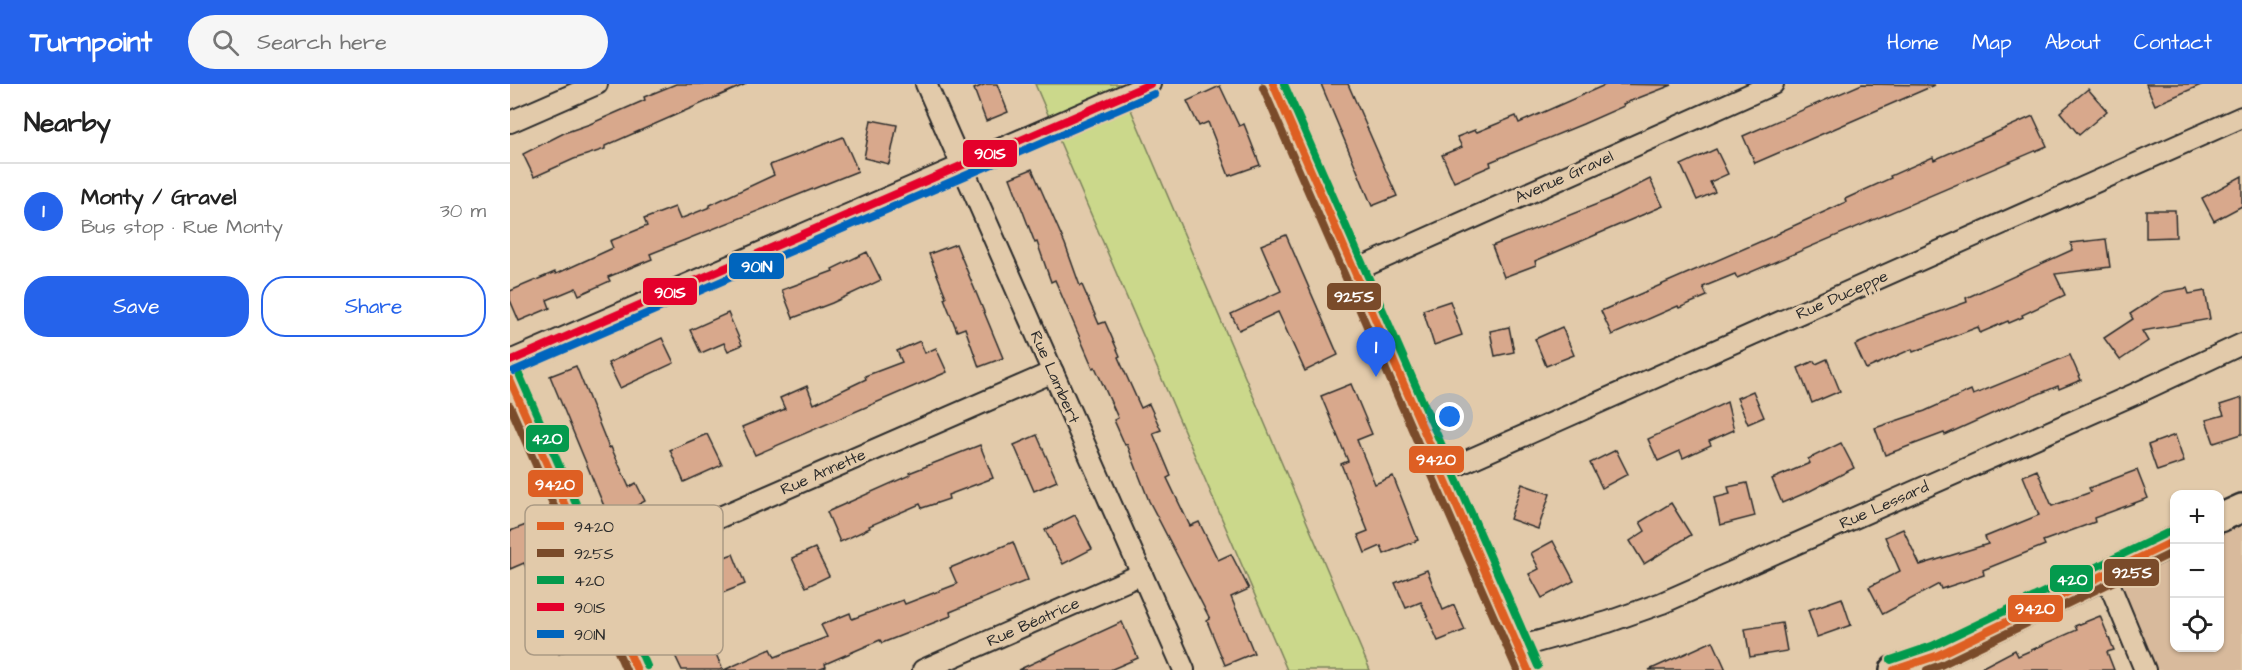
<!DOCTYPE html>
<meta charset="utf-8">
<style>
body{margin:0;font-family:"Architects Daughter",sans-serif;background:#f6f6f6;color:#222}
.controls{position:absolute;right:18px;bottom:18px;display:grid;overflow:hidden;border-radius:12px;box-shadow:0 2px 4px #0004}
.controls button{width:54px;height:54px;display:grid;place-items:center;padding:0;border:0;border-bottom:2px solid #e0e0e0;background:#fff;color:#222;font:30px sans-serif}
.you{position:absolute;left:940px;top:333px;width:21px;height:21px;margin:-15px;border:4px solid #fff;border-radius:50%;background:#1a73e8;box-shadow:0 0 0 9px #1a73e833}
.badge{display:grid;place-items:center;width:39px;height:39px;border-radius:50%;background:#2563eb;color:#fff;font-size:20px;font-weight:700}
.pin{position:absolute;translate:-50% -50px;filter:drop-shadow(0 2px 3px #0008)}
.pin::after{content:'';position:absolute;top:32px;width:21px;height:18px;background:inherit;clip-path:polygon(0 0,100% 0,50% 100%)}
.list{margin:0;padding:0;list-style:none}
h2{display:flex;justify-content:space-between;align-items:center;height:78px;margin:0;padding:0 24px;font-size:26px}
h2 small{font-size:20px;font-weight:400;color:#767676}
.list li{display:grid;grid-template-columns:39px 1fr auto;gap:18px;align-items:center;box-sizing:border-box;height:96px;padding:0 24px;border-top:2px solid #e0e0e0}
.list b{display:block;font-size:22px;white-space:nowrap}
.list p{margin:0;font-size:20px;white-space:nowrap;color:#767676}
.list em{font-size:20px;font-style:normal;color:#767676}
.actions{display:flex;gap:12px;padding:18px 24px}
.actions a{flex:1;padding:14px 0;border:2px solid #2563eb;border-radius:24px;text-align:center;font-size:21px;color:#2563eb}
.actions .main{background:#2563eb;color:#fff}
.icon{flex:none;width:33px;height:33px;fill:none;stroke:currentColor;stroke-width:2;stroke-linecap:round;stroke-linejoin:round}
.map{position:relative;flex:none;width:1732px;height:586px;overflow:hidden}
header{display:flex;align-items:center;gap:36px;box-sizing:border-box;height:84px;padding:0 30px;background:#2563eb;color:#fff}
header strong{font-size:28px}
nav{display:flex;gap:33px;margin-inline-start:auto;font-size:21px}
.search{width:420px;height:54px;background:#f6f6f6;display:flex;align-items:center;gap:15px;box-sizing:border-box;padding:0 21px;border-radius:33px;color:#767676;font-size:22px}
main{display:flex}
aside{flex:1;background:#fff}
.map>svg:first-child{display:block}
.built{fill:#d8ba9c}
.green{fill:#cbd88b;stroke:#7b825b;stroke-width:1.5}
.building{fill:#d8a88c;stroke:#2b2b2b;stroke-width:1.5}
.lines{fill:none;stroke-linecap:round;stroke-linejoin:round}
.street-casing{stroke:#2b2b2b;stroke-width:24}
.secondary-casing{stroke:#2b2b2b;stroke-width:32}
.street{stroke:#e2caaa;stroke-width:20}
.secondary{stroke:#e2caaa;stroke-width:27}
.bus-1-casing{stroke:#e2caaa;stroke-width:12}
.bus-2-casing{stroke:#e2caaa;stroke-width:12}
.bus-3-casing{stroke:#e2caaa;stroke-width:12}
.bus-4-casing{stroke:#e2caaa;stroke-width:12}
.bus-5-casing{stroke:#e2caaa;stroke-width:12}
.bus-1{stroke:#de5f23;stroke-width:8}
.bus-2{stroke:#7a4b2a;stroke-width:8}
.bus-3{stroke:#049a4d;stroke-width:8}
.bus-4{stroke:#e4002b;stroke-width:8}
.bus-5{stroke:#0065bd;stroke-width:8}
.labels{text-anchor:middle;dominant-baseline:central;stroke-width:6;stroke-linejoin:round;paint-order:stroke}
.street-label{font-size:16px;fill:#2b2b2b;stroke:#e2caaa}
.key{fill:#e2caaa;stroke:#ab9a84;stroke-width:1.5}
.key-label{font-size:16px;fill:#2b2b2b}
.line-badge{stroke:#e2caaa;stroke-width:2}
.badge-label{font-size:16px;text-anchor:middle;font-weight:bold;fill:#fff}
</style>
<header>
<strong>Turnpoint</strong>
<div class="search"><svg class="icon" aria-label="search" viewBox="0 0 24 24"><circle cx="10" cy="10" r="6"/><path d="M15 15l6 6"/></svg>Search here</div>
<nav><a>Home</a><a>Map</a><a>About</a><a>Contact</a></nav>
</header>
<main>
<aside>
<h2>Nearby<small></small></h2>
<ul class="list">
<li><span class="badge">1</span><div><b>Monty / Gravel</b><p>Bus stop · Rue Monty</p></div><em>30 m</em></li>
</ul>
<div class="actions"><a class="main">Save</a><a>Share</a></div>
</aside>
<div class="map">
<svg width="1732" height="586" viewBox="0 0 1732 586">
<rect width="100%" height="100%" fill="#e2caaa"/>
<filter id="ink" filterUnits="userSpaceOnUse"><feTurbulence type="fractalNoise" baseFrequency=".0167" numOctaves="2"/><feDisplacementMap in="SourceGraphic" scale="12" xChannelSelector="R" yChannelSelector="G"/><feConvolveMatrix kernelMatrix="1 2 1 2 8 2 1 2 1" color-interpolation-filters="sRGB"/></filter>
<g filter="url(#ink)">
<!-- built -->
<polygon class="built" points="1732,436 1732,586 1643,586 1607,496 1664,468 1664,564 1710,564 1710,447"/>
<!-- green -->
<polygon class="green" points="525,0 610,0 860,586 777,586"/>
<!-- building -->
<g class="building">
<polygon points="166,0 236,0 95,62 95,65 64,75 24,93 13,70 54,49 80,40 135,16 134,13"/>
<polygon points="476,0 487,0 498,28 476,37 464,5"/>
<polygon points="811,0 838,0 887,112 862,122"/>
<polygon points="1097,0 1162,1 1113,20 1114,22 1073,40 980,78 981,82 944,98 932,71 952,63 947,53 965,46 967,48 1006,32 1009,39"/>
<polygon points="1352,0 1425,1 1245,79 1233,52"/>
<polygon points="1636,0 1693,0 1645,21"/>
<polygon points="710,2 729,42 734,40 750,81 719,92 698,38 689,42 677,17"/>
<polygon points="1578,5 1597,27 1569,51 1550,28"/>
<polygon points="1523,32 1537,62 1227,194 1225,190 1193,203 1197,212 1169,224 1168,222 1102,251 1091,227 1270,149 1270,148 1336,118 1335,115 1381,94 1380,92 1423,73 1424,76"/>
<polygon points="361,36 387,41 379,80 354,74"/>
<polygon points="333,53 348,87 140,170 142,175 98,193 100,197 69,211 66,204 37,216 40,224 9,237 0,216 0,207 45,188 46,190 103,164 100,157 137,142 134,135 165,123 170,135 200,123 200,121 264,91 260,81"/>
<polygon points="1206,65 1218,90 1200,98 1205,108 1187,116 1171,81"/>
<polygon points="522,85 555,160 570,202 572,201 589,240 595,238 610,272 608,273 631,324 639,320 651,346 643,349 661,392 657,394 680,442 689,438 708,476 721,470 739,505 721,513 744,569 715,581 697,537 700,535 639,417 617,360 615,361 604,336 608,334 585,283 583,284 545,196 541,198 527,158 525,159 500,94"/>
<polygon points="1732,92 1732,122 1704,137 1692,114"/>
<polygon points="1140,95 1153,122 1025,177 1026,181 994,193 982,162 1105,113"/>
<polygon points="1636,126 1665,126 1666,153 1636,154"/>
<polygon points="776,151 828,271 795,287 768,228 729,246 721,230 771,207 751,161"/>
<polygon points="1596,155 1600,183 1545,190 1555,211 1512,231 1513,233 1499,239 1498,237 1470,249 1468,243 1403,268 1402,265 1356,285 1345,261 1374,248 1457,218 1456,214 1562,166 1561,159"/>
<polygon points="446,160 493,274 469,283 455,244 447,247 434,214 436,213 419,170"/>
<polygon points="357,168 371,196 322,219 283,234 272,206 323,187 322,185"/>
<polygon points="1677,204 1679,210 1695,207 1700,235 1632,247 1638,257 1610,276 1594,254 1623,235 1620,230 1654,208"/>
<polygon points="940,217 952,251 924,261 913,226"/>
<polygon points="218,229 232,261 218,267 214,259 191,269 180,246"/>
<polygon points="999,243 1004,268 985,272 980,247"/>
<polygon points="1052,243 1064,271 1036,282 1025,255"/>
<polygon points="152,254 164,279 110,304 98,279"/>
<polygon points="410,257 415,269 426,264 437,288 245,371 232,343 275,325 270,314 297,302 304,320 356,295 355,292 392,278 387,267"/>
<polygon points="1560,271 1571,296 1549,305 1548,302 1497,323 1435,351 1434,349 1375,371 1365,344 1415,327 1461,306 1463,311"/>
<polygon points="1317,275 1330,307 1302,319 1288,284 1304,277 1306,280"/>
<polygon points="66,282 99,364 101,363 119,403 126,399 135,417 122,424 124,428 101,439 40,292"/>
<polygon points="841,300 862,350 847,356 865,400 883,392 908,456 874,470 871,462 855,469 848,451 858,447 831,380 838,377 811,312"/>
<polygon points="1243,307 1254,333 1238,340 1227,314"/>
<polygon points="1732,314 1732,350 1704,359 1696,336 1714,331 1710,321"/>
<polygon points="1217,318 1224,346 1199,357 1201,361 1173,374 1170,367 1148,377 1138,355"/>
<polygon points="197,350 212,381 174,398 160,366"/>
<polygon points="527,351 547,397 524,407 504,361"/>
<polygon points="1665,351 1674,378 1647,387 1638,361"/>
<polygon points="1331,359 1344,384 1300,407 1272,419 1262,395 1300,379 1298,375"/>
<polygon points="470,361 483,394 438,411 439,415 412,424 410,420 359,442 360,444 330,458 317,428 400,391 399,389"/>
<polygon points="1106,366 1118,390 1092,404 1080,379"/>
<polygon points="1527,386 1542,422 1581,408 1579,404 1627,386 1638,414 1584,434 1585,438 1533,457 1535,461 1473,486 1474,491 1431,505 1429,500 1373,530 1359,503 1390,487 1375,453 1393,445 1410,481 1478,460 1475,453 1529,431 1513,392"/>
<polygon points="1237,399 1245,432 1210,441 1204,414 1220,410 1218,403"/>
<polygon points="1012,400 1040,410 1028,445 1000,435"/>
<polygon points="1161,419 1181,451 1134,480 1120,457 1135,447 1130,438"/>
<polygon points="565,431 582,465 553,480 535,446"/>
<polygon points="24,438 43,486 50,484 58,501 47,506 73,559 49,570 23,516 29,513 14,479 0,485 0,447"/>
<polygon points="1043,457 1064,497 1032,514 1019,490 1029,485 1021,469"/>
<polygon points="503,458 518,496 440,528 441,532 372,559 370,556 315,580 316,583 308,586 214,586 261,565 265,573 317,553 311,541 340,529 342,535 393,516 395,520 447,500 440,484"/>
<polygon points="305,464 319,492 296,503 282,474"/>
<polygon points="223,470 235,500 210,510 198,479"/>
<polygon points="166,480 179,509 168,514 190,564 201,559 213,586 172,586 129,496"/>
<polygon points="917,486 933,526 944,521 955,546 928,557 911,518 896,524 885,499"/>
<polygon points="1332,514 1341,541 1307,553 1298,526"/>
<polygon points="1590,532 1604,566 1597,568 1604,586 1467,586 1505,566 1508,572 1567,546 1565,542"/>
<polygon points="612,538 628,574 600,586 508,586"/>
<polygon points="1272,539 1277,567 1240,573 1235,545"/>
<polygon points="1203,557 1216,586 1139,586"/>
</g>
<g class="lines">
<!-- street casing -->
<g class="street-casing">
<g id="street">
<polyline points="416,0 674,586"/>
<polyline points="763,0 1018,586"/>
<polyline points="0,38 87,0"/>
<polyline points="844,187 1263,0"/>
<polyline points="0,277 640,0"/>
<polyline points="0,296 127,586"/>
<polyline points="932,388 1732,33"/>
<polyline points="84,488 543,288"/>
<polyline points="1596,492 1635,586"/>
<polyline points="1008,563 1098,538 1152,519 1625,310 1732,260"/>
<polyline points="413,586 632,490"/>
</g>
</g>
<!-- secondary casing -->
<g class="secondary-casing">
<g id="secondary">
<polyline points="1710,434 1732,424"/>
<polyline points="1384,586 1426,572 1664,457"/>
</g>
</g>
<!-- street -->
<use href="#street" class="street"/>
<!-- secondary -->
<use href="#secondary" class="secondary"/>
<!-- bus-1 casing -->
<g class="bus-1-casing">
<g id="bus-1">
<polyline points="763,0 1018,586"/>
<polyline points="0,296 127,586"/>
<polyline points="1384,586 1426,572 1664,457"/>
</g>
</g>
<!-- bus-2 casing -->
<g class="bus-2-casing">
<g id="bus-2">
<polyline points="753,4 1007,586"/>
<polyline points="0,322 116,586"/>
<polyline points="1417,586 1431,581 1664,468"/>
</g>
</g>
<!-- bus-3 casing -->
<g class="bus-3-casing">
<g id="bus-3">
<polyline points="774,0 1028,582"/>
<polyline points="10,292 137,582"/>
<polyline points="1381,576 1422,562 1659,448"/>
</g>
</g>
<!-- bus-4 casing -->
<g class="bus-4-casing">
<polyline id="bus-4" points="0,277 640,0"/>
</g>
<!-- bus-5 casing -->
<g class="bus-5-casing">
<polyline id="bus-5" points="4,287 644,10"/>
</g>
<!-- bus-1 -->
<use href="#bus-1" class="bus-1"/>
<!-- bus-2 -->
<use href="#bus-2" class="bus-2"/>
<!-- bus-3 -->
<use href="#bus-3" class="bus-3"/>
<!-- bus-4 -->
<use href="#bus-4" class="bus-4"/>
<!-- bus-5 -->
<use href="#bus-5" class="bus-5"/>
</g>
</g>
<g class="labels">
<!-- street labels -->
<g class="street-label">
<text transform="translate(1054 93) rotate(-24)">Avenue Gravel</text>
<text transform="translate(1332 211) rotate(-24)">Rue Duceppe</text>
<text transform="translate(545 293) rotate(66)">Rue Lambert</text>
<text transform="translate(313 388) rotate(-24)">Rue Annette</text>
<text transform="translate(1374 421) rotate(-24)">Rue Lessard</text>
<text transform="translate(523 538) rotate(-24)">Rue Béatrice</text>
</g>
</g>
<!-- legend -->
<rect x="15" y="421" width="198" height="150" rx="9" class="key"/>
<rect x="27" y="438" width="27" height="8" fill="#de5f23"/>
<rect x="27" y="465" width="27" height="8" fill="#7a4b2a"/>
<rect x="27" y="492" width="27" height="8" fill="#049a4d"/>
<rect x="27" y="519" width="27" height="8" fill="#e4002b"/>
<rect x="27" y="546" width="27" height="8" fill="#0065bd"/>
<g class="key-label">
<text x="64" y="448">942O</text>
<text x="64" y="475">925S</text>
<text x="64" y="502">42O</text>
<text x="64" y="529">901S</text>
<text x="64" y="556">901N</text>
</g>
<g class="line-badge">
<rect x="452" y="55" width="56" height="29" rx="6" fill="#e4002b"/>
<rect x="218" y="168" width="57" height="28" rx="6" fill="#0065bd"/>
<rect x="132" y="193" width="56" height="29" rx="6" fill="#e4002b"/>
<rect x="816" y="198" width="56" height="29" rx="6" fill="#7a4b2a"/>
<rect x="15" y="340" width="45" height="29" rx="6" fill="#049a4d"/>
<rect x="898" y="361" width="57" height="29" rx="6" fill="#de5f23"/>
<rect x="17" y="385" width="57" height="29" rx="6" fill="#de5f23"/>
<rect x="1593" y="474" width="57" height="29" rx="6" fill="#7a4b2a"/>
<rect x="1539" y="480" width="45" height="29" rx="6" fill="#049a4d"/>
<rect x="1497" y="510" width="57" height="29" rx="6" fill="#de5f23"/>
</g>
<g class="badge-label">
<text x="480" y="75">901S</text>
<text x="247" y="188">901N</text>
<text x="160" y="214">901S</text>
<text x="844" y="218">925S</text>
<text x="37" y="360">42O</text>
<text x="926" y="381">942O</text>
<text x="45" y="406">942O</text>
<text x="1622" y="494">925S</text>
<text x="1562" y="501">42O</text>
<text x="1525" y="530">942O</text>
</g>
</svg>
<div class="controls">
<button>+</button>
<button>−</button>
<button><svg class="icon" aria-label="locate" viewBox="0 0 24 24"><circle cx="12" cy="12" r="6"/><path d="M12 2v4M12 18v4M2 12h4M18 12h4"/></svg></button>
</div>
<div class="you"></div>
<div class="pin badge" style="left:866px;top:293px">1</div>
</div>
</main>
